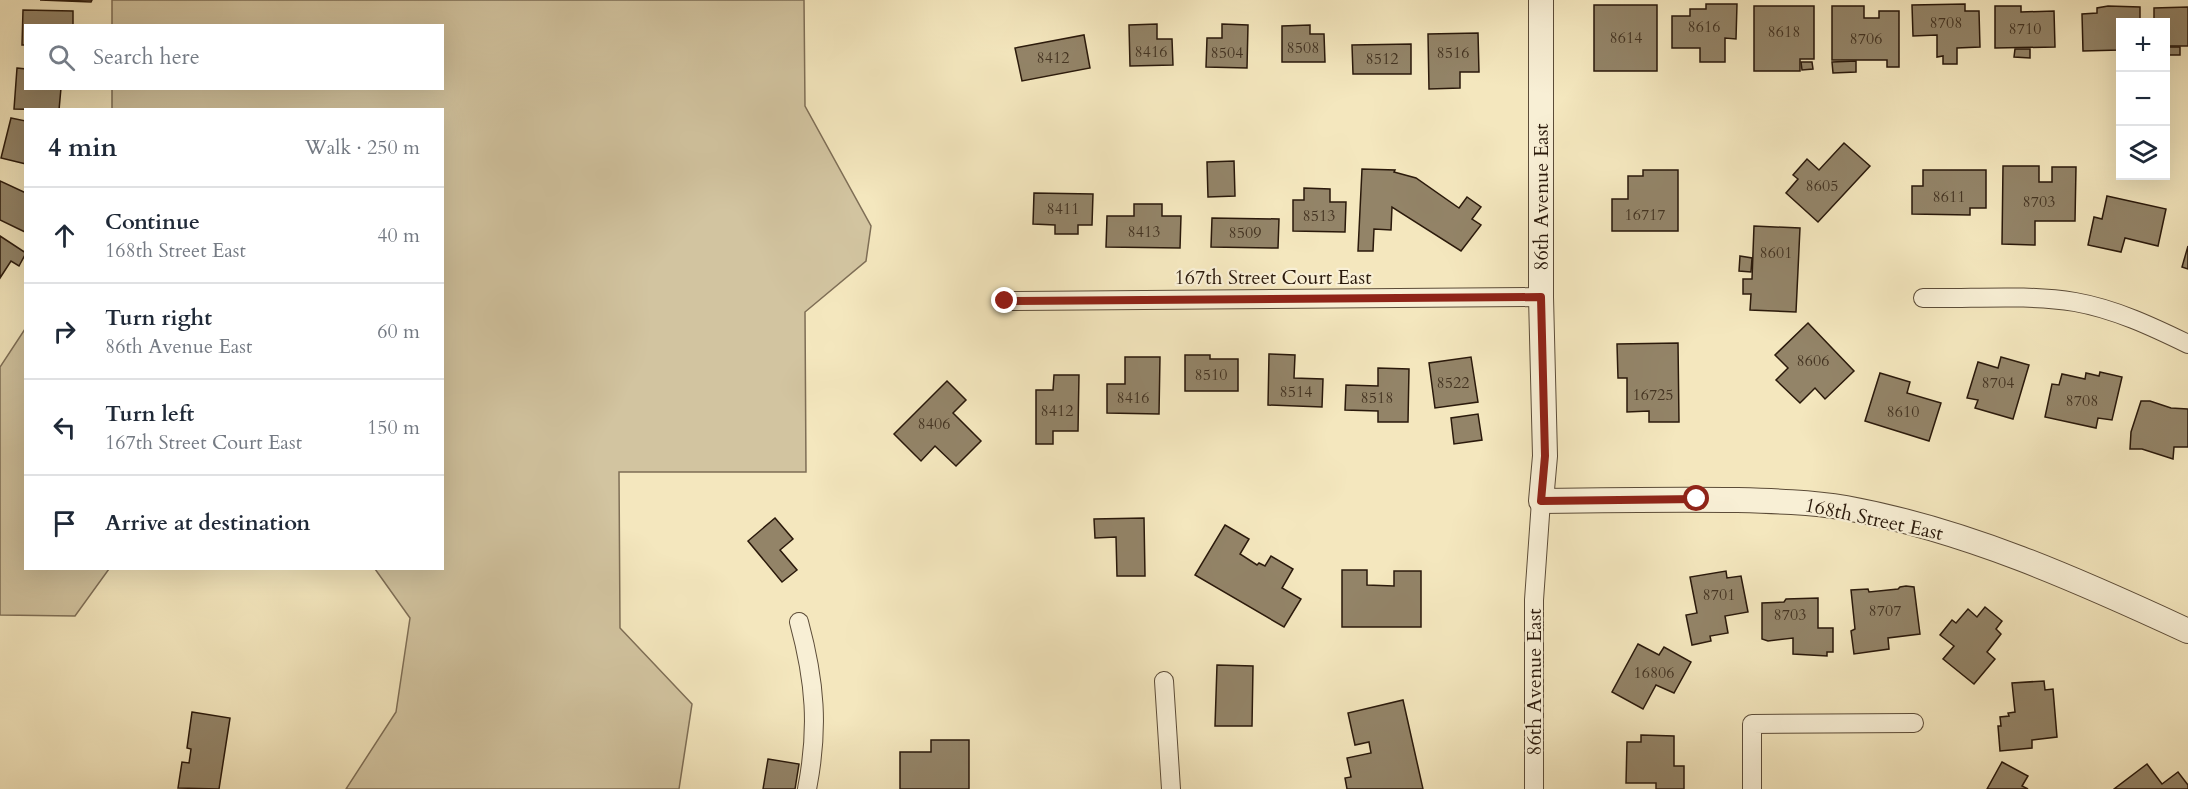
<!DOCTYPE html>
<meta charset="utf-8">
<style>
body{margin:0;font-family:Cardo,serif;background:#f2f2f3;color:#1f2937}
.controls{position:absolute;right:18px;top:18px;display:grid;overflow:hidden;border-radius:0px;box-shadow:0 6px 24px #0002}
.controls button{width:54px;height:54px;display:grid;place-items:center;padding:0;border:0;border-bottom:2px solid #e0e1e3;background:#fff;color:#1f2937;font:30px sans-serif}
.stop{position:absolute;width:18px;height:18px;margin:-14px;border:4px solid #8f2418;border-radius:50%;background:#fff}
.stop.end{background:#8f2418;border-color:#fff;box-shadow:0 2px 6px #0008}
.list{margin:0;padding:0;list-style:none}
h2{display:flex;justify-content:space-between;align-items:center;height:78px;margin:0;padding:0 24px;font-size:26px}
h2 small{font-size:20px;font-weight:400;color:#747a83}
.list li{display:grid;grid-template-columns:39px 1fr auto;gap:18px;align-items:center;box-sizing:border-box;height:96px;padding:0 24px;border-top:2px solid #e0e1e3}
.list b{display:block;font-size:22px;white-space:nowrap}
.list p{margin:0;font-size:20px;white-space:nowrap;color:#747a83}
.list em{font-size:20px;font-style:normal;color:#747a83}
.icon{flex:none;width:33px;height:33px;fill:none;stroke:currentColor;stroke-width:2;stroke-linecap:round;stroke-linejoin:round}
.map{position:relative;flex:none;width:2188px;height:789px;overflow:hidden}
.search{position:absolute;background:#fff;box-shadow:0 6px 24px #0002;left:24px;top:24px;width:420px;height:66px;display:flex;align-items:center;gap:15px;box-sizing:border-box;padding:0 21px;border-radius:0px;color:#747a83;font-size:22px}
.panel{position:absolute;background:#fff;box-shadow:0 6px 24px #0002;left:24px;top:108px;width:420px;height:462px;border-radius:0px}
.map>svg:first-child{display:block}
.green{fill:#d2c4a0;stroke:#7e6e56;stroke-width:1.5}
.building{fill:#938468;stroke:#2a190b;stroke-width:1.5}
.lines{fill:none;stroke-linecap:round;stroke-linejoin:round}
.minor-casing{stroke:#5c4c38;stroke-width:20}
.tertiary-casing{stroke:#5c4c38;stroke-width:26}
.minor{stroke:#f8efd5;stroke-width:18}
.tertiary{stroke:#f8efd5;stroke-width:24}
.route{stroke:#8f2418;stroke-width:8}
.labels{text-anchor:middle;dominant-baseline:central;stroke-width:4.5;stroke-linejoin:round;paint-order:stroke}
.number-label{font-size:16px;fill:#443422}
.street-label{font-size:20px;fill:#2a190b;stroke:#f8efd5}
</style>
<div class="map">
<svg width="2188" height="789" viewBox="0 0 2188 789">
<rect width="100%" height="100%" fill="#f4e7be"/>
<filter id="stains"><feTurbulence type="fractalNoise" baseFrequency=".00333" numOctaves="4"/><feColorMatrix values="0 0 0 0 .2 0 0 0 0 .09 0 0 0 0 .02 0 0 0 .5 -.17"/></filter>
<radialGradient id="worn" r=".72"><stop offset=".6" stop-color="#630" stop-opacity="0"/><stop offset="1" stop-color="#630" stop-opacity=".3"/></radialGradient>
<!-- green -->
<g class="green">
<polygon points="112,0 804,0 805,106 871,226 866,261 805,312 806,472 619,472 620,628 692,704 679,789 346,789 396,712 410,618 375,569 442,568 442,110 112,109 112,89 442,88 442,26 112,25"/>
<polygon points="25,329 26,568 109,569 75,616 0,615 0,367"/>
</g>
<!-- building -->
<g class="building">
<polygon points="40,0 92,0 91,2"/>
<polygon points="1706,4 1737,4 1736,39 1725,38 1725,62 1700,62 1700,48 1672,48 1672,16 1690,16 1690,9 1706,9"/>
<polygon points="1965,4 1965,11 1979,11 1980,47 1957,48 1957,64 1943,64 1943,56 1937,57 1937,35 1913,36 1912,5"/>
<rect x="1594" y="5" width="63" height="66"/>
<polygon points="1754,6 1814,6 1814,59 1800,59 1800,71 1754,71"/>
<polygon points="1832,6 1864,6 1864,18 1879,18 1879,11 1899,11 1899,67 1887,67 1887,60 1832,60"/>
<polygon points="1995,6 2021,6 2021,12 2054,11 2055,47 1995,48"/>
<polygon points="2108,6 2140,7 2140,22 2120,22 2120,50 2083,51 2082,14 2097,13 2097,8"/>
<polygon points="2188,7 2188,46 2166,46 2166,22 2154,22 2154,8"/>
<polygon points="23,10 73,11 73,26 26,26 26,45 22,45"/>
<polygon points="1157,24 1157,39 1172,39 1173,65 1130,66 1129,25"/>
<polygon points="1222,24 1248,25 1247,68 1206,67 1207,38 1222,38"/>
<polygon points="1310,25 1310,34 1324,34 1325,62 1282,62 1282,26"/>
<polygon points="1478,33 1479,72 1460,72 1460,88 1429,89 1428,34"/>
<polygon points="1084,35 1090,68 1022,81 1015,48"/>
<polygon points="1411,44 1411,74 1353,74 1352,45"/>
<rect x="2166" y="47" width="14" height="8"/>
<polygon points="2015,49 2030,49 2030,58 2014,57"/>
<polygon points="1856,61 1856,72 1833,73 1832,62"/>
<polygon points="1801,62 1812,62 1813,69 1802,70"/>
<polygon points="17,68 26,69 26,88 61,88 59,110 14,109"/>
<polygon points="11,118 26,121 26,164 1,158"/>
<polygon points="1844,143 1870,166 1818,222 1786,193 1798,179 1793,175 1807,159 1819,170"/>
<polygon points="1234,161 1235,196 1208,197 1207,162"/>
<polygon points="2003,166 2039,166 2039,182 2052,182 2052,167 2076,167 2075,221 2035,221 2035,245 2002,244"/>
<polygon points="1362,169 1395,170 1394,172 1416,178 1459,208 1467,197 1481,207 1472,219 1481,225 1461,251 1392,207 1391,230 1374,229 1373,251 1358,251"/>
<polygon points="1643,170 1678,170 1678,231 1612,231 1612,199 1628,199 1628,176 1643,176"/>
<polygon points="1923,170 1986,170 1986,208 1970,208 1970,215 1912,214 1912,186 1923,186"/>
<polygon points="0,181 26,193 25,232 0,220"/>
<polygon points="1304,188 1330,189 1330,202 1346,202 1345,232 1293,231 1293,200 1304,200"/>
<polygon points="1034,193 1093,194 1092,225 1078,225 1078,234 1055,234 1055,225 1033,224"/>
<polygon points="2107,196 2166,209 2158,246 2125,238 2121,252 2088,245 2094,217 2102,219"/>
<polygon points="1134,204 1162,204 1162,216 1181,216 1180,248 1106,247 1107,216 1134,216"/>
<polygon points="1212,218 1279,219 1278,248 1211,247"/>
<polygon points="1754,226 1800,228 1796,312 1750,310 1751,294 1743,294 1743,279 1752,279"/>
<polygon points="0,236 26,253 19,266 11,261 0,278"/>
<polygon points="2188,246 2188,269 2182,267"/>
<polygon points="1740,256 1752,258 1751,272 1739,271"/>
<polygon points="1808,323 1854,371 1825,399 1815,388 1800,403 1776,380 1788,368 1775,355"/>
<polygon points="1678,343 1679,422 1649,422 1649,411 1627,412 1627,378 1618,378 1617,344"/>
<polygon points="1269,354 1295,355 1294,378 1323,379 1322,407 1268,405"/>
<polygon points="1185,355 1210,355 1210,359 1238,359 1238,391 1185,391"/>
<polygon points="1125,357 1160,357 1159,414 1107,413 1107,384 1125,384"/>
<polygon points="1471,357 1478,402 1435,408 1429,363"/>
<polygon points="2001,357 2029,365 2013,419 1975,408 1978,400 1967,398 1978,362 1998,368"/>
<polygon points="1378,368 1409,369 1408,422 1378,422 1378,411 1345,410 1346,385 1378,386"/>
<polygon points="2100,372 2122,377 2112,420 2098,418 2096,428 2045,417 2052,384 2059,385 2062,374 2085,379 2086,373 2099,376"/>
<polygon points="1880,373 1910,382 1907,393 1941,403 1929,441 1865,421"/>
<polygon points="1054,375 1079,375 1078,431 1053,431 1053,444 1036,444 1036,390 1053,390"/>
<polygon points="947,381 966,400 953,413 981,441 956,466 935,446 921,461 894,434"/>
<polygon points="2141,401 2150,401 2171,408 2188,409 2188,447 2174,447 2173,459 2142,449 2130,449 2131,432"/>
<polygon points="1478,414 1482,440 1454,444 1451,418"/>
<polygon points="775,518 793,539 780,550 797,570 782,582 748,541"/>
<polygon points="1144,518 1145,576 1117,576 1116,537 1095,538 1094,519"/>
<polygon points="1225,525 1249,539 1240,554 1257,565 1259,563 1265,566 1271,556 1293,569 1282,588 1301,599 1284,627 1195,575"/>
<polygon points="1342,570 1367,570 1367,585 1394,586 1394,571 1421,571 1421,627 1342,627"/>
<polygon points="1726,571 1727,578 1741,576 1748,612 1725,616 1728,633 1710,636 1711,641 1692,645 1686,615 1697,613 1690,577"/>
<polygon points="1906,586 1914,587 1920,634 1888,638 1889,649 1854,654 1851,631 1855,629 1851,590 1868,589 1869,592 1898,589 1900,587"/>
<polygon points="1818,598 1818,628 1833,628 1833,652 1827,652 1827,656 1793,654 1793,638 1768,641 1762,639 1762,603 1784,602 1786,599"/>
<polygon points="1985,607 2002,621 1996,629 2001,634 1987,652 1995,659 1974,684 1943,659 1954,646 1940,635 1952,620 1956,623 1968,609 1977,617"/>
<polygon points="1638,644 1659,655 1664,647 1691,662 1674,693 1656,685 1643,709 1612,692"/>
<polygon points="1217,665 1253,666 1252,726 1215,726"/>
<polygon points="2044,681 2045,690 2053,689 2057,737 2032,740 2032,748 2000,751 1998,726 2001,726 2000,717 2009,716 2008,713 2015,712 2012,683"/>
<polygon points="1403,700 1423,789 1347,789 1345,778 1351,777 1347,758 1371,753 1369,742 1355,745 1348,713"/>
<polygon points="192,712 230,718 219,789 178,788 182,762 189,763 191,749 187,748"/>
<polygon points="1641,735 1674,736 1674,766 1684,766 1684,789 1656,789 1656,783 1626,783 1627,742 1641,742"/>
<polygon points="931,740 969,740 969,789 900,789 900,752 931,752"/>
<polygon points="768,759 799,764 795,789 763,789"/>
<polygon points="2002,762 2028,776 2022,786 2028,789 1987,789"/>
<polygon points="2147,764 2162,784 2178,772 2188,785 2188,789 2114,789"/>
</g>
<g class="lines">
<!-- minor casing -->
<g class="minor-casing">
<g id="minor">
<path d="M 1923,298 C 1973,299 2026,294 2075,302 C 2115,309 2153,327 2188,344"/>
<polyline points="1005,301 1541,297"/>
<path d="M 799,622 C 815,681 819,728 807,789"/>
<polyline points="1164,681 1171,789"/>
<polyline points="1534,789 1534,600 1541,501"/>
<polyline points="1752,789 1752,724 1914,723"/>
</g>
</g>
<!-- tertiary casing -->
<g class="tertiary-casing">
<path id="tertiary" d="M 1541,0 L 1541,297 L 1545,456 L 1541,501 C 1606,500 1672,499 1737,500 C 1773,501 1810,502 1846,508 C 1966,530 2078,580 2188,631"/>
</g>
<!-- minor -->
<use href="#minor" class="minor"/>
<!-- tertiary -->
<use href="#tertiary" class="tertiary"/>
</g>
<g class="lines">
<!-- route -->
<polyline class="route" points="1005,301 1541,297 1545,456 1541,501 1697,499"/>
</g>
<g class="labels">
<!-- number labels -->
<g class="number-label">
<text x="1946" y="23">8708</text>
<text x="1704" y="27">8616</text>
<text x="2025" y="29">8710</text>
<text x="1784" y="32">8618</text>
<text x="1626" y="38">8614</text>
<text x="1866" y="39">8706</text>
<text x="1303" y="48">8508</text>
<text x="1151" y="52">8416</text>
<text x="1227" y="53">8504</text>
<text x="1453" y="53">8516</text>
<text x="1053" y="58">8412</text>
<text x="1382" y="59">8512</text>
<text x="1822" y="186">8605</text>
<text x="1949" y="197">8611</text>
<text x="2039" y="202">8703</text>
<text x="1063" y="209">8411</text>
<text x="1645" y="215">16717</text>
<text x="1319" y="216">8513</text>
<text x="1144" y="232">8413</text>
<text x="1245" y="233">8509</text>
<text x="1776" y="253">8601</text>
<text x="1813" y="361">8606</text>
<text x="1211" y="375">8510</text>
<text x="1453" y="383">8522</text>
<text x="1998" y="383">8704</text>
<text x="1296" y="392">8514</text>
<text x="1653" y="395">16725</text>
<text x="1133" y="398">8416</text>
<text x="1377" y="398">8518</text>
<text x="2082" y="401">8708</text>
<text x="1057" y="411">8412</text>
<text x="1903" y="412">8610</text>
<text x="934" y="424">8406</text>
<text x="1719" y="595">8701</text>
<text x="1885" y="611">8707</text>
<text x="1790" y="615">8703</text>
<text x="1654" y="673">16806</text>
</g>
<!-- street labels -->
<g class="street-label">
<text transform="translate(1541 197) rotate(-90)">86th Avenue East</text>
<text x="1273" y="277">167th Street Court East</text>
<text transform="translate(1874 519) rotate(12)">168th Street East</text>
<text transform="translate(1534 682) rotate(-90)">86th Avenue East</text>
</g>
</g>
<rect width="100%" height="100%" filter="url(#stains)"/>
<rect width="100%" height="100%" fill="url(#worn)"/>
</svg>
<div class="controls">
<button>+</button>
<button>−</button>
<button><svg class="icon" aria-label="layers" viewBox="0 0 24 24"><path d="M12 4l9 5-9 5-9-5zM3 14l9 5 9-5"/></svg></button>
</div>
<div class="stop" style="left:1697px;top:499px"></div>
<div class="stop end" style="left:1005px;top:301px"></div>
<div class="search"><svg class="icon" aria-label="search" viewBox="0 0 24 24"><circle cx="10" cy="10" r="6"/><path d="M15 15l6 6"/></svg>Search here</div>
<section class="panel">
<h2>4 min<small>Walk · 250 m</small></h2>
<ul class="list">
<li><svg class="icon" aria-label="ahead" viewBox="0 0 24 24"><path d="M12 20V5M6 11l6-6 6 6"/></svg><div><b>Continue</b><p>168th Street East</p></div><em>40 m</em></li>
<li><svg class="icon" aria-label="right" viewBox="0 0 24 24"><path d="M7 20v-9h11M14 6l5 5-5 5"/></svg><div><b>Turn right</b><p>86th Avenue East</p></div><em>60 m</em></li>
<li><svg class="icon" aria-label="left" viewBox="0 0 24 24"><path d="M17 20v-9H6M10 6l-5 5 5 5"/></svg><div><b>Turn left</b><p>167th Street Court East</p></div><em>150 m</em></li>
<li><svg class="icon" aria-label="arrive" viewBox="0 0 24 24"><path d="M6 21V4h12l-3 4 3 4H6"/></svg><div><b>Arrive at destination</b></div></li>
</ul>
</section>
</div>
